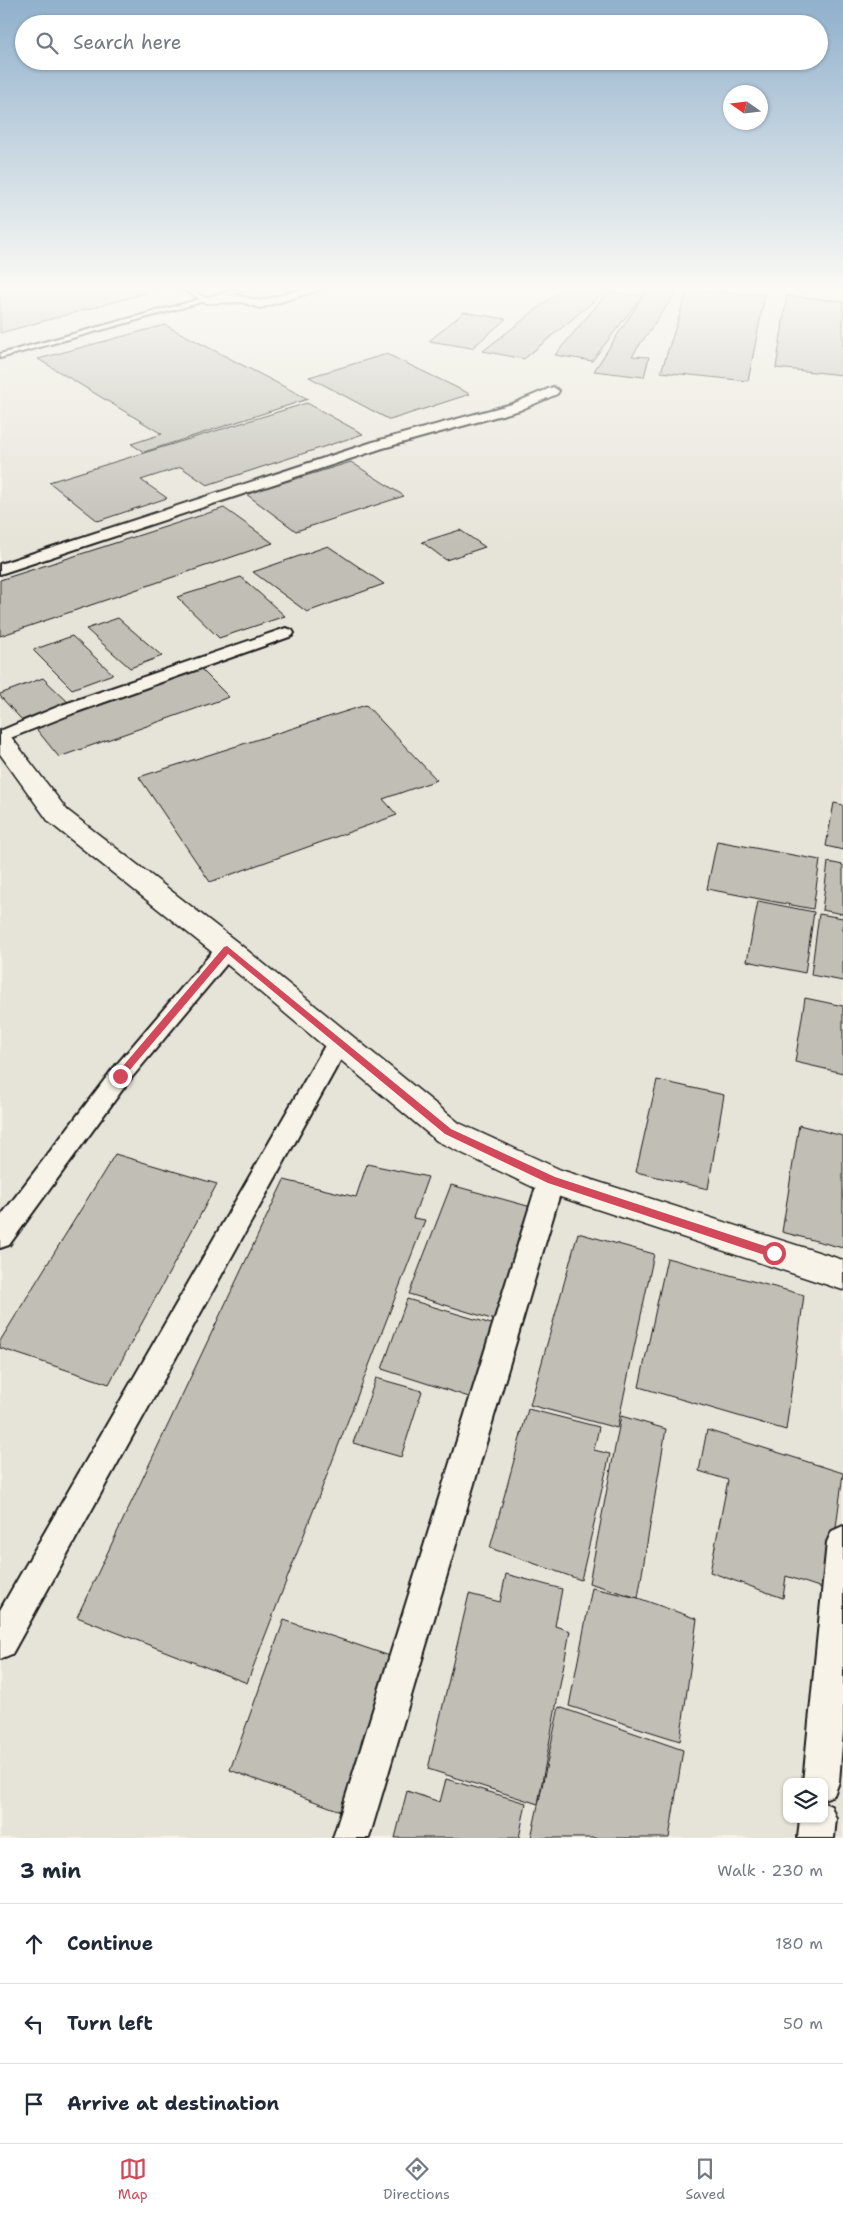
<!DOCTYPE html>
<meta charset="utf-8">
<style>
body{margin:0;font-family:"Shantell Sans",sans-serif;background:#f2f2f3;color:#1f2937}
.controls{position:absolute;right:15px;bottom:15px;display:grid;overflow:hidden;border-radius:10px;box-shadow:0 1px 4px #0004}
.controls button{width:45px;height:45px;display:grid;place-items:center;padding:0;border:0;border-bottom:1px solid #e0e1e3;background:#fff;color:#1f2937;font:25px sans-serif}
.compass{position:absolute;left:723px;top:85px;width:45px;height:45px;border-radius:50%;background:#fff;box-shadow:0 1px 4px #0004;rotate:284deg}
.stop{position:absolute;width:15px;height:15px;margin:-11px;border:4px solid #d1495b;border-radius:50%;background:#fff}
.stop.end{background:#d1495b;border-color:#fff;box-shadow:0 1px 5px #0008}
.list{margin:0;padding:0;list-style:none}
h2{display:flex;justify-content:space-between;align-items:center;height:65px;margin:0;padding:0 20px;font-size:21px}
h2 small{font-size:16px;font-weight:400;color:#747a83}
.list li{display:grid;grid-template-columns:32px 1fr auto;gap:15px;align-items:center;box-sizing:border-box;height:80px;padding:0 20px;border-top:1px solid #e0e1e3}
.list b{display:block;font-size:19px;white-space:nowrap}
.list em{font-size:16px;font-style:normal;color:#747a83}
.icon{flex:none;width:28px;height:28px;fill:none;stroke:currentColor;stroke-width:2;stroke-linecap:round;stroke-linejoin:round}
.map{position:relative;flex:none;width:843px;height:1838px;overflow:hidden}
.search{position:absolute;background:#fff;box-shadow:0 1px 4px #0004;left:15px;right:15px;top:15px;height:55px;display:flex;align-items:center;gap:12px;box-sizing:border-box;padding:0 18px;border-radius:28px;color:#747a83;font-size:19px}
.sheet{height:305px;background:#fff}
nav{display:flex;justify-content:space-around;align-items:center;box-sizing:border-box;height:70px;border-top:1px solid #e0e1e3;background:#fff;font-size:14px;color:#747a83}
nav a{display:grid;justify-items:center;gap:2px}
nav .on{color:#d1495b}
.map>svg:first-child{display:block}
.built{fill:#e6e3d9;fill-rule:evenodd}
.building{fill:#c0beb5;stroke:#1c1c1c}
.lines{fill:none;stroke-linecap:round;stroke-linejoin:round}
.service-casing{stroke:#1c1c1c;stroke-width:4}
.minor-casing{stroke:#1c1c1c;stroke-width:4}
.tertiary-casing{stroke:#1c1c1c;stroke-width:3}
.service{fill:#f7f3e8;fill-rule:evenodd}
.minor{fill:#f7f3e8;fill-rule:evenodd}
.tertiary{fill:#f7f3e8;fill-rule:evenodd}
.route{fill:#d1495b}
</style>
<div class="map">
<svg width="843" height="1838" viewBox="0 0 843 1838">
<rect width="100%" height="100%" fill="#f7f3e8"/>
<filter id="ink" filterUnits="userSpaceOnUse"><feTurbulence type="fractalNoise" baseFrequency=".02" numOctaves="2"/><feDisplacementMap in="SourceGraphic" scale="10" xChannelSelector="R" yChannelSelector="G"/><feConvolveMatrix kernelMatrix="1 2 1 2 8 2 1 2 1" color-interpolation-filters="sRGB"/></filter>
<g filter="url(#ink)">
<!-- built -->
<path class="built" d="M 0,287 L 843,287 L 843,1838 L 0,1838 ZM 787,1782 L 824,1782 L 824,1819 L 787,1819 Z"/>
<!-- building -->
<g class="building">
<polygon points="0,287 169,287 0,333"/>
<polygon points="565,287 611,287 524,359 483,351"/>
<polygon points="648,288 677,291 632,356 649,357 644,377 594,371"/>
<polygon points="688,289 765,295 748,381 661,372"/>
<polygon points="608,292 642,296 592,361 555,355"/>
<polygon points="787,296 843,301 843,375 776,368"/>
<polygon points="464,312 506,319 472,348 429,341"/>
<polygon points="165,325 308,399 144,452 131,444 162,434 38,359"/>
<polygon points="387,354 470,394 390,420 309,377"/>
<polygon points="307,403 363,434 207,485 181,467 141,480 167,498 98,521 49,482"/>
<polygon points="351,462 404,496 296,531 246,494"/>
<polygon points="224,508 273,543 0,636 0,580"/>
<polygon points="460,530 485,547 446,560 422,542"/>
<polygon points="328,546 384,584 307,612 253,572"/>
<polygon points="241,577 285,616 219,638 177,597"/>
<polygon points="118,618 162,656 130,668 86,629"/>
<polygon points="72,636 113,674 72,689 33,650"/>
<polygon points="200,668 229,697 59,757 33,725"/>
<polygon points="43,678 68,702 22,720 0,696 0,694"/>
<polygon points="366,705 437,780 383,799 397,815 210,882 139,777"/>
<polygon points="834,803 843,805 843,850 826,846"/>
<polygon points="717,841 820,860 813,909 707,889"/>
<polygon points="828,862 843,865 843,914 822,910"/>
<polygon points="758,901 814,912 805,973 747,961"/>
<polygon points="819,914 843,918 843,981 811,975"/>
<polygon points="805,998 843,1006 843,1073 795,1062"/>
<polygon points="657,1080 724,1095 708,1189 636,1172"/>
<polygon points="799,1125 843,1136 843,1248 782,1232"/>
<polygon points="115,1154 217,1184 109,1384 0,1348 0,1341"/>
<polygon points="367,1164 428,1177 413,1218 425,1220 247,1683 77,1617 284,1180 356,1197"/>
<polygon points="451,1185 535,1208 498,1321 409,1294"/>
<polygon points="578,1233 654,1254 617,1428 530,1405"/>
<polygon points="667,1258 804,1295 786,1430 639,1387"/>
<polygon points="407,1299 498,1326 472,1398 382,1369"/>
<polygon points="376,1378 422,1391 401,1457 353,1443"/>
<polygon points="528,1409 599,1427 594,1450 610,1454 581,1580 490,1548"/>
<polygon points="621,1416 666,1429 638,1598 589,1583"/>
<polygon points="707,1430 843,1473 828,1590 786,1576 783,1598 710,1572 728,1480 699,1471"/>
<polygon points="506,1574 562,1589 555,1626 570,1631 538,1804 428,1769 469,1594 500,1602"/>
<polygon points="592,1588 638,1598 697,1619 680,1741 569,1706"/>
<polygon points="284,1620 390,1656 343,1812 230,1770"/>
<polygon points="559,1707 683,1750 669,1838 531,1838"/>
<polygon points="446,1779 526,1803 519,1838 395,1838 407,1791 440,1802"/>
</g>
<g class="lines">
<!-- service casing -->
<g class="service-casing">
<polygon id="service" points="178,287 185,287 206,298 248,287 256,287 0,358 0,354 201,299"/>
</g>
<!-- minor casing -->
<g class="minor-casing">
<g id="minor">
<polygon points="308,287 323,287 322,289 260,308 241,302 206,303 201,300 206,297 234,295 261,301"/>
<polygon points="553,387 559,391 557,394 520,410 383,448 0,574 0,564 373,442 512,404"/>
<polygon points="286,628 292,630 294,633 292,636 74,713 0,742 0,731 62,705"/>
<polygon points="227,941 235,944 238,949 235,954 128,1082 9,1245 0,1248 0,1217 112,1070 219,944"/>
<polygon points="339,1032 347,1035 351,1041 12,1654 0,1659 0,1610 331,1035"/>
<polygon points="551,1169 560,1173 564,1180 369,1838 333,1838 538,1180 542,1173"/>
<polygon points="843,1526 843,1732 839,1782 834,1795 824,1799 824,1782 803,1782 827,1542 832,1531"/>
<polygon points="824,1803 831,1806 836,1819 834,1838 798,1838 800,1819 824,1819"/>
</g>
</g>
<!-- tertiary casing -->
<g class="tertiary-casing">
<polygon id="tertiary" points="0,731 8,733 67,810 237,942 459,1123 561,1170 843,1260 843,1290 539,1190 437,1141 217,956 49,822 0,754"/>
</g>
<!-- service -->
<use href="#service" class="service"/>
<!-- minor -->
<use href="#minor" class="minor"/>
<!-- tertiary -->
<use href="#tertiary" class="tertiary"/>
</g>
</g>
<!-- sky -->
<linearGradient id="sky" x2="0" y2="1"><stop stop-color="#90b0cc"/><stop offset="0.53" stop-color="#fbfaf5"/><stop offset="1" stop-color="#fbfaf5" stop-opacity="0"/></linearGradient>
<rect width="843" height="544" fill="url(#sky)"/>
<!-- route -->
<polygon class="route" points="227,946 451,1129 555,1177 774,1249 780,1253 778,1256 774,1258 548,1183 445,1134 228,954 123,1078 117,1078 117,1073 224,947"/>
</svg>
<div class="controls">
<button><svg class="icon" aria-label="layers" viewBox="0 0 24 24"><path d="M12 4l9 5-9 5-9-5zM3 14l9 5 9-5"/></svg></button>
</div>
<svg class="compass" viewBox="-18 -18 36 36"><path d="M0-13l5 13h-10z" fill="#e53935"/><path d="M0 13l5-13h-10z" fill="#747a83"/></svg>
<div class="stop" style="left:774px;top:1253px"></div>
<div class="stop end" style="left:120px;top:1076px"></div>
<div class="search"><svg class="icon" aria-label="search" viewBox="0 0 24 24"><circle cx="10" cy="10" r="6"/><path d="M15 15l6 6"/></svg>Search here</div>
</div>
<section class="sheet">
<h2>3 min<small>Walk · 230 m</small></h2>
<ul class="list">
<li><svg class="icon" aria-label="ahead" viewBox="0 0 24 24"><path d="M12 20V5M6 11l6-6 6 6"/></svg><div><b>Continue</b></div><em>180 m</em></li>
<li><svg class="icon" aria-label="left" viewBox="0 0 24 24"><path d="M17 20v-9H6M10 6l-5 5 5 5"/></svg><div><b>Turn left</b></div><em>50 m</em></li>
<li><svg class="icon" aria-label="arrive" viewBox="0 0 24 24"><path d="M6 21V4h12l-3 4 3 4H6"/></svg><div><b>Arrive at destination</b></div></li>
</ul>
</section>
<nav>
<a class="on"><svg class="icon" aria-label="map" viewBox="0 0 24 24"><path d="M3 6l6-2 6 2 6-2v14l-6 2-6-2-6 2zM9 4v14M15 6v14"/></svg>Map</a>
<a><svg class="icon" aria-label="directions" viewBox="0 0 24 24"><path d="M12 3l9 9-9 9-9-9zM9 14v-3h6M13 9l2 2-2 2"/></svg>Directions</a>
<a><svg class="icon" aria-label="saved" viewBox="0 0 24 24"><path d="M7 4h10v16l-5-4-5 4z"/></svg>Saved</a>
</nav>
